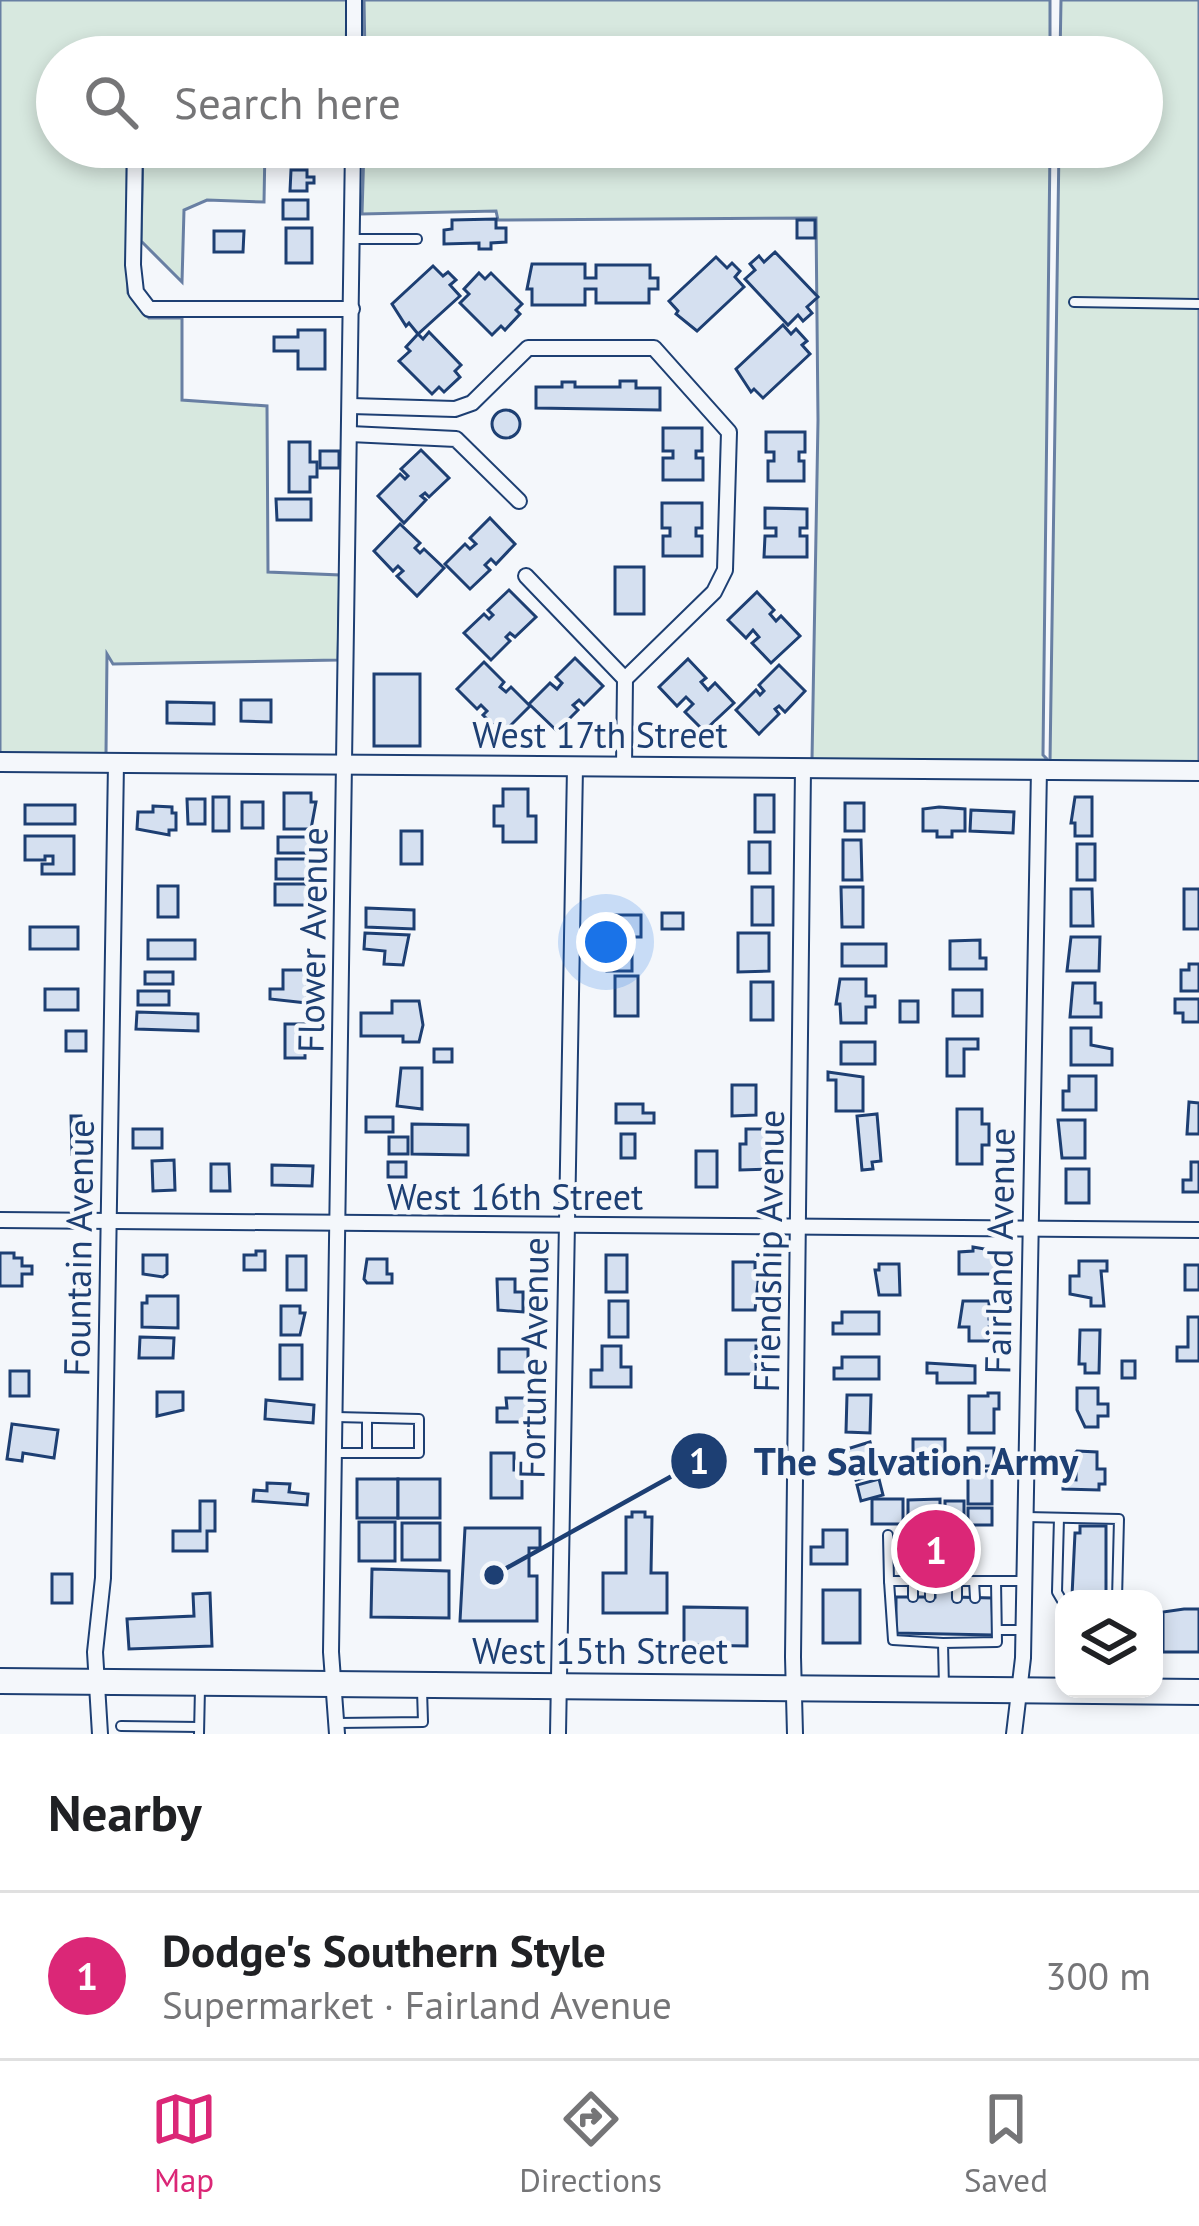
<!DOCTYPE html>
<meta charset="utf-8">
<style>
body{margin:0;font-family:"PT Sans",sans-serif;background:#f6f6f6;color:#202124}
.controls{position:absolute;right:36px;bottom:36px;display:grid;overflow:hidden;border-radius:24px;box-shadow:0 6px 18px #0003}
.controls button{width:108px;height:108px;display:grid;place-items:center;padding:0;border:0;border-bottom:3px solid #e0e0e0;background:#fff;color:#202124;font:60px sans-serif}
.you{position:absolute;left:606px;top:942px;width:42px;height:42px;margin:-30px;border:9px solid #fff;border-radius:50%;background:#1a73e8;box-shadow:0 0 0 18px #1a73e833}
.badge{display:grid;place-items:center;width:78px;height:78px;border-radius:50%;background:#db2777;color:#fff;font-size:39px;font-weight:700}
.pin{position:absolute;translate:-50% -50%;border:6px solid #fff;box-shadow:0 3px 12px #0006}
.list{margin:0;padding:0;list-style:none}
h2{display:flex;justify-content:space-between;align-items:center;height:156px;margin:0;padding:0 48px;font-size:51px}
h2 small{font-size:39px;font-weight:400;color:#757577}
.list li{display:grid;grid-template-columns:78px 1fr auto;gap:36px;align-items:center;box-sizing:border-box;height:168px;padding:0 48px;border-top:3px solid #e0e0e0}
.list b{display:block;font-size:45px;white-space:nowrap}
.list p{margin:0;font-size:39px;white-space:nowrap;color:#757577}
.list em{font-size:39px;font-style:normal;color:#757577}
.icon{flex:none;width:66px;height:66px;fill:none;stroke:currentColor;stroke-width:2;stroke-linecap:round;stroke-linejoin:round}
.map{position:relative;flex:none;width:1199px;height:1734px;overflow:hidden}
.search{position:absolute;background:#fff;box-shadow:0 6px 18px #0003;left:36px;right:36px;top:36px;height:132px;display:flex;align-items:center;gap:30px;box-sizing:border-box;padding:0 42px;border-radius:66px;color:#757577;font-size:45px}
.sheet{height:324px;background:#fff}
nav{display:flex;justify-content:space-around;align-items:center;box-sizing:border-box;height:168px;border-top:3px solid #e0e0e0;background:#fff;font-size:33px;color:#757577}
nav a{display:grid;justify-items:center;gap:6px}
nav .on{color:#db2777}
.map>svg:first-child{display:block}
.green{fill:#d7e8df;stroke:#687fa3;stroke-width:3}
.building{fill:#d5e0f0;stroke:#1d3f73;stroke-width:3}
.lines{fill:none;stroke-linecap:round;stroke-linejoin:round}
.service-casing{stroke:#1d3f73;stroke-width:12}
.minor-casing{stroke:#1d3f73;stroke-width:18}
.secondary-casing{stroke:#1d3f73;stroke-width:22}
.trunk-casing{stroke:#1d3f73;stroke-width:28}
.service{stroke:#f4f7fb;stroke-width:8}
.minor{stroke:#f4f7fb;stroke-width:14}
.secondary{stroke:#f4f7fb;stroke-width:18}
.trunk{stroke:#f4f7fb;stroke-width:24}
.labels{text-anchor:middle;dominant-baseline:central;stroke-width:9;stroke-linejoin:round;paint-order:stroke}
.street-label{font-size:36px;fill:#1d3f73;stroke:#f4f7fb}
.leader{fill:none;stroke:#1d3f73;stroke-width:4.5}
.callout-dot{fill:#1d3f73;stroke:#f4f7fb;stroke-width:4.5}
.mark-label{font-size:36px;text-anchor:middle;font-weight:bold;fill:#fff}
.callout-label{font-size:39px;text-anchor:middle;font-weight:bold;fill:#1d3f73;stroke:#f4f7fb;stroke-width:9;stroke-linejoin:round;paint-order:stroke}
</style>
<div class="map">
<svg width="1199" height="1734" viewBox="0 0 1199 1734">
<rect width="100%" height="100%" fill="#f4f7fb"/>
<!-- green -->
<g class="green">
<polygon points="0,0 347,0 346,57 57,57 57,147 127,147 128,293 149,318 182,318 182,400 267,406 268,572 340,575 338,660 113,664 107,654 106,754 0,753"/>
<polygon points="364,0 1050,0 1050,57 365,57"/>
<polygon points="1061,0 1199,0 1199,764 1050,762 1059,147 1142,147 1142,57 1060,57"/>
<polygon points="143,147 265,147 264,202 207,200 184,210 182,282 141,241"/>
<polygon points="364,147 1050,147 1043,755 1048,760 812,760 818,420 816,218 498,220 496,211 362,214"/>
</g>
<!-- building -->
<g class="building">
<rect x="283" y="147" width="32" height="15"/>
<polygon points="291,170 307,170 307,177 314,177 314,183 307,183 307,191 290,191"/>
<rect x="283" y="200" width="25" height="19"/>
<polygon points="496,219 496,228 506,228 506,242 491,243 491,249 479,249 479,243 444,244 444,230 452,229 452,220"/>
<rect x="797" y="220" width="18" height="18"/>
<rect x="286" y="228" width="26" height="35"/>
<polygon points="214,231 244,231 243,252 214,252"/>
<polygon points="775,252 818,297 807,307 812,313 803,321 798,315 788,325 745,279 755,270 750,264 759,256 764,262"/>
<polygon points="716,257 727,268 732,263 740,271 735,277 744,287 697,331 676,314 678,311 669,301"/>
<polygon points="532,264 585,264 585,278 596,278 596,265 650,265 650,278 658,278 658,289 649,289 649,303 596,303 596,289 585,289 585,305 532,305 532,289 527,289"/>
<polygon points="433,266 443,276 448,272 456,280 450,285 460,296 418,334 409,323 406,326 392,304"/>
<polygon points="479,273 485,279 491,273 522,304 516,310 520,314 505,330 501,326 492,335 460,303 469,294 464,289"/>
<polygon points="783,325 791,334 796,329 807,341 802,345 810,354 763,398 754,389 751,392 736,369"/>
<polygon points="298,330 325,330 325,369 298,369 298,351 274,351 274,337 298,337"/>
<polygon points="429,332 461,365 455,371 460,377 444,392 439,387 432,394 399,361 410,351 406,347 418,334 423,339"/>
<polygon points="620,381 636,381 636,388 660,388 660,410 536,408 536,387 562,387 562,382 575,382 575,387 620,387"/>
<circle cx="506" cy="424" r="14"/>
<polygon points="663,428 702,428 702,451 696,451 696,458 703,458 703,480 663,480 663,458 673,458 673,451 663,451"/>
<polygon points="766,432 805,432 805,452 799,452 799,461 804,461 804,481 768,481 768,461 774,461 774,452 766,452"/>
<polygon points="289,442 310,442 310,462 317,462 317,477 310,477 310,492 289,492"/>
<polygon points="421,450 449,478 429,497 425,493 421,496 426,500 404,523 378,496 400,474 405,479 408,476 401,469"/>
<rect x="320" y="451" width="19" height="17"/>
<polygon points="276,499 311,499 311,520 277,520"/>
<polygon points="662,503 702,503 702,528 696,528 696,536 702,536 702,556 663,556 663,536 670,536 670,528 662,528"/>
<polygon points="765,508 807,509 807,528 800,528 800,536 807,536 807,557 764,557 765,536 776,536 776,528 765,528"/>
<polygon points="490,518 515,544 496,564 491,559 485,565 490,570 470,589 445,564 465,544 470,549 476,544 470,538"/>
<polygon points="400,524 420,543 415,548 420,553 424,549 444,568 417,596 397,576 403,571 398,566 393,571 374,551"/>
<rect x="615" y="567" width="29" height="47"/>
<polygon points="509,590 536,617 515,637 510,633 506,637 510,641 491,660 464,633 484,614 489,619 493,615 488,610"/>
<polygon points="757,592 774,610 770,614 776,621 781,616 800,636 771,663 752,643 759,637 753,630 746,638 728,620"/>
<polygon points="575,658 603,686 584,705 579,700 573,705 578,710 557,731 529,704 550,683 557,689 562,683 556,677"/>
<polygon points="688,659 706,678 701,682 708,690 715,683 734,703 704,731 685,712 693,704 686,697 677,706 659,687"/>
<polygon points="484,662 504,682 500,687 506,692 511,687 530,706 502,734 483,715 487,711 481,705 477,709 457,689"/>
<polygon points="779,665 805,691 785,712 779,706 775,709 779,714 759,734 736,710 756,690 760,695 764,691 759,685"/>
<rect x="374" y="674" width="46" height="72"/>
<polygon points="241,700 271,700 271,722 241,721"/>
<polygon points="167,702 214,703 214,724 167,723"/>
<polygon points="503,789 528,789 528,816 536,816 536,842 503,842 503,826 494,826 494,806 503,806"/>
<polygon points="284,793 311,793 311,802 316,802 311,829 284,829"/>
<rect x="755" y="795" width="19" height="37"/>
<rect x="213" y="797" width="16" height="34"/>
<polygon points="1075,797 1092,797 1092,836 1075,836 1075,823 1071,823"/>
<polygon points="187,799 205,799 205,824 188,824"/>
<rect x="242" y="802" width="21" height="26"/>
<rect x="845" y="803" width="19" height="28"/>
<rect x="25" y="805" width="50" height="19"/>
<polygon points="153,806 172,807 172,813 176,813 176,830 169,830 169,835 137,829 138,812 153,812"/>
<polygon points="939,807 965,809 965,831 952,831 952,837 937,837 937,831 923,831 923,809"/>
<polygon points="971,810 1014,812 1013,833 970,831"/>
<rect x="401" y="831" width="21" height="33"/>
<polygon points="25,836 74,836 74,874 42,874 42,864 53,864 53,856 45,856 45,860 25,860"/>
<rect x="278" y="837" width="36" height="16"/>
<polygon points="843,840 861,840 862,880 843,880"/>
<rect x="749" y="842" width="21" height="31"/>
<rect x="1077" y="844" width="18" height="36"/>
<rect x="276" y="859" width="37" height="20"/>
<polygon points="275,884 313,884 313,890 317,890 317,905 275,905"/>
<rect x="158" y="886" width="20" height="31"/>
<rect x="752" y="887" width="21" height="38"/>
<polygon points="841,887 863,887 863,927 842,927"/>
<polygon points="1071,889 1092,889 1093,926 1071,926"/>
<rect x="1184" y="889" width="15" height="40"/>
<polygon points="366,908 414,910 414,929 366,927"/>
<rect x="662" y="913" width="21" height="16"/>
<polygon points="607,915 641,915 641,937 632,937 632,971 607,971 607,953 603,953"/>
<rect x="30" y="927" width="48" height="22"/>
<polygon points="365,933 409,935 403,965 384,964 385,951 364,949"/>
<polygon points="738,933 769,933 769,971 738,972"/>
<polygon points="1071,937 1100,937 1099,971 1067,971"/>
<rect x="148" y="940" width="47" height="19"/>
<polygon points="980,940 980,958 986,958 986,969 950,969 950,941"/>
<rect x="842" y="944" width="44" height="22"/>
<polygon points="1189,964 1199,964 1199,991 1181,991 1181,970 1189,970"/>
<polygon points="283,970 307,970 307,1003 270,999 270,989 283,989"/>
<rect x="145" y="972" width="28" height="12"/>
<rect x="615" y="976" width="23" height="40"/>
<polygon points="840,979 866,979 866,996 875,996 875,1007 866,1007 866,1023 841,1023 840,1004 836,1004"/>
<rect x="751" y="982" width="22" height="38"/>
<polygon points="1073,983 1095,983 1095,1003 1101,1003 1101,1017 1070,1017"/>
<rect x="45" y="989" width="33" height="21"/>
<rect x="953" y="990" width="29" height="26"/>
<rect x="138" y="991" width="31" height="14"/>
<polygon points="1175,999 1199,999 1199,1022 1183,1022 1183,1013 1175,1013"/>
<polygon points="392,1001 419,1001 423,1025 419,1042 403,1042 403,1036 361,1036 361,1013 392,1013"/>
<rect x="900" y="1001" width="18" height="21"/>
<polygon points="137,1012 198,1014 198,1031 136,1029"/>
<polygon points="285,1024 312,1024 312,1036 305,1036 305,1058 285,1058"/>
<polygon points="1071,1028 1091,1028 1091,1045 1112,1049 1112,1065 1071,1065"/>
<rect x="66" y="1031" width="20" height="20"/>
<polygon points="947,1039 978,1039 978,1049 964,1049 964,1076 947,1076"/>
<rect x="841" y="1042" width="34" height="22"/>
<rect x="434" y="1049" width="18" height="13"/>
<polygon points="401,1068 422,1068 422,1109 397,1106"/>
<polygon points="828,1072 863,1077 863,1111 836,1111 836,1080 828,1080"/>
<polygon points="1069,1076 1096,1076 1096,1110 1063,1110 1063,1091 1069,1091"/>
<polygon points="732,1085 756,1085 756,1115 732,1116"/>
<polygon points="1189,1102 1199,1103 1199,1134 1187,1134"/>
<polygon points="616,1104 643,1104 643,1113 654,1113 654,1123 616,1123"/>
<polygon points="957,1109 982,1109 982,1124 989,1124 989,1145 982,1145 982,1164 957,1164"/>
<polygon points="877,1114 881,1161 872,1162 873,1169 862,1170 857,1116"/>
<polygon points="71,1116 81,1116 82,1153 72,1154"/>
<rect x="366" y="1117" width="27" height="15"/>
<polygon points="1058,1120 1085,1120 1085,1158 1062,1158"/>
<polygon points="412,1124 468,1125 468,1155 412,1154"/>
<rect x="133" y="1129" width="29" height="19"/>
<polygon points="746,1129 767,1129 768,1169 740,1170 740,1144 746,1144"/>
<rect x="621" y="1134" width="14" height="24"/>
<rect x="389" y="1137" width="19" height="17"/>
<rect x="696" y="1151" width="21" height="36"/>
<polygon points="174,1160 175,1190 153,1191 152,1161"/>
<rect x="388" y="1162" width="18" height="15"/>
<polygon points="1191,1162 1199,1162 1199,1192 1183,1192 1183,1180 1191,1180"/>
<polygon points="211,1164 229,1164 230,1191 211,1191"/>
<polygon points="272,1165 313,1166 312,1186 272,1185"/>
<rect x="1066" y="1169" width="23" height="34"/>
<polygon points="973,1247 996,1251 996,1258 1002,1258 1002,1274 959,1274 959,1252 973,1251"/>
<polygon points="256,1251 265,1251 265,1270 244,1270 244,1255 256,1255"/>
<polygon points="0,1253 14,1253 14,1258 22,1258 22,1266 32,1266 32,1274 22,1274 22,1286 0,1286"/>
<polygon points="143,1255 167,1255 167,1274 163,1277 143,1274"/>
<rect x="606" y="1255" width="21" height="37"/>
<rect x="287" y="1256" width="19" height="34"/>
<polygon points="367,1259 387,1259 387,1274 392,1274 392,1283 367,1283 364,1279"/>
<polygon points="1079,1261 1107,1261 1107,1271 1101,1271 1104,1306 1091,1306 1091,1298 1070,1294 1070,1276 1079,1276"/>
<polygon points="733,1262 755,1262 755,1273 759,1273 755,1310 733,1310"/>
<polygon points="879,1264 899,1264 900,1295 879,1295 875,1270 879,1270"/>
<rect x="1185" y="1265" width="14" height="25"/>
<polygon points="497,1279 515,1279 515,1292 523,1292 523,1312 498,1310"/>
<polygon points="74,1288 90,1288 91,1306 74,1306"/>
<polygon points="147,1296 178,1296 178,1328 142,1327 142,1303 147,1303"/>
<rect x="609" y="1301" width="19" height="36"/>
<polygon points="963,1301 989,1301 989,1319 996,1319 996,1327 989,1327 989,1341 969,1341 969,1327 959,1327"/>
<polygon points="281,1306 300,1306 300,1313 305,1313 300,1335 281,1335"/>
<polygon points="842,1312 879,1312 879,1334 833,1334 833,1323 842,1323"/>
<polygon points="1188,1317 1199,1317 1199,1361 1177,1361 1177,1347 1188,1347"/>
<polygon points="1080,1330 1100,1330 1099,1373 1085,1373 1085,1364 1079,1364"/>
<polygon points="140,1337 174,1338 173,1358 139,1358"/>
<polygon points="726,1340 763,1340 763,1346 756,1346 756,1374 726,1374"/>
<rect x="280" y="1345" width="22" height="34"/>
<polygon points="602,1346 621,1346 621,1367 631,1367 631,1387 591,1387 591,1370 602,1370"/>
<rect x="499" y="1349" width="29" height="23"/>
<polygon points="842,1357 879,1357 879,1379 834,1379 834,1368 842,1368"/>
<rect x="1122" y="1361" width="13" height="17"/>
<polygon points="927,1363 975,1366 975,1383 937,1383 937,1373 927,1373"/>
<rect x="10" y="1371" width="19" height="25"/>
<polygon points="1077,1388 1098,1388 1098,1404 1108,1404 1108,1416 1098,1416 1098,1427 1085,1427 1077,1410"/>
<polygon points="157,1392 183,1392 183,1410 157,1416"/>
<polygon points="988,1393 999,1393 999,1409 994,1409 994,1433 969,1433 969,1396 988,1396"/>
<polygon points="847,1395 871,1395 870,1433 846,1432"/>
<polygon points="506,1398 530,1398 530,1422 497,1422 497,1408 507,1408"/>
<polygon points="266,1400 314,1405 313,1423 265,1419"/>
<polygon points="12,1424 58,1430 54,1458 23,1453 22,1461 7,1459"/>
<polygon points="913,1439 945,1439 945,1463 913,1462"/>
<polygon points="870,1442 879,1473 856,1480 847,1449"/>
<rect x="968" y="1448" width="26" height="18"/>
<polygon points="1077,1451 1097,1452 1097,1469 1105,1469 1105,1484 1099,1484 1099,1490 1063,1489 1063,1479 1076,1480 1076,1473 1072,1473 1073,1455"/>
<polygon points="491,1453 514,1453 514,1470 522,1470 522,1498 491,1498"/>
<rect x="968" y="1471" width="24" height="33"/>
<rect x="357" y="1479" width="41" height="39"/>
<rect x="398" y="1479" width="42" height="39"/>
<polygon points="879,1479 883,1495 861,1501 857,1485"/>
<polygon points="267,1483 290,1484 289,1492 308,1494 307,1505 253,1501 254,1490 267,1491"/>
<rect x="872" y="1499" width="31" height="25"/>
<polygon points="940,1499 940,1525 908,1526 908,1500"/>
<polygon points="200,1501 215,1501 215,1531 207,1531 207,1551 173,1551 173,1531 200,1531"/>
<rect x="945" y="1501" width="19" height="25"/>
<rect x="968" y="1508" width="24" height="17"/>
<polygon points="632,1512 645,1512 645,1517 652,1517 651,1573 667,1573 667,1613 603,1613 603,1573 626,1573 626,1517 632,1517"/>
<rect x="359" y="1522" width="36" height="39"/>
<rect x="402" y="1523" width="38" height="37"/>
<polygon points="1080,1526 1106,1526 1106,1599 1072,1596 1075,1533 1080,1533"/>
<polygon points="465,1528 540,1528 540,1548 529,1548 529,1576 537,1576 537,1621 460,1621"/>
<polygon points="823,1530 847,1530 847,1564 811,1564 811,1547 823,1547"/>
<polygon points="902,1534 970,1535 970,1564 902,1564"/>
<polygon points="935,1564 955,1564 955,1597 992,1598 993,1635 896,1633 896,1597 935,1597"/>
<polygon points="372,1569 449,1571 449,1618 371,1617"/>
<rect x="52" y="1574" width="20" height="29"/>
<rect x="823" y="1590" width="37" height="53"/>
<polygon points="210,1593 212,1646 129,1649 127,1619 194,1616 193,1594"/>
<polygon points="684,1607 747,1608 747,1646 684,1645"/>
<polygon points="1184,1609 1199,1609 1199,1652 1163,1652 1163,1612"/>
</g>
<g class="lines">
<!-- service casing -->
<g class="service-casing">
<g id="service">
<polyline points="353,239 417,239"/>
<polyline points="1074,302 1199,304"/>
<polyline points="336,1417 419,1419 419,1453 336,1453"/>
<polyline points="367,1418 367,1453"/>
<polyline points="1026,1517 1119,1519 1117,1599"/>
<polyline points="1059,1518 1057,1592 1064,1604"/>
<polyline points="888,1535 889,1581"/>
<polyline points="935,1581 889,1581 893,1640 943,1643"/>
<polyline points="974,1581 975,1598"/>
<polyline points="996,1581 1024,1581"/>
<polyline points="913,1597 913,1581"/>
<polyline points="930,1597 930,1581"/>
<polyline points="957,1598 957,1581"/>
<polyline points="998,1630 1024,1630"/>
<polyline points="944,1688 943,1643 997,1642 996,1581 955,1581"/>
<polyline points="1064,1689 1064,1656"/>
<polyline points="338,1723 423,1722 422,1690"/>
<polyline points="121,1726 199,1727"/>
<polyline points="199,1734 200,1688"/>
</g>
</g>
<!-- minor casing -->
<g class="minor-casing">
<g id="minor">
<polyline points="354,57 354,0"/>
<polyline points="135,147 133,265 136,292 149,309 352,309"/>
<polyline points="351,406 455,409 472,403 528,348 654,348 729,432 725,570 714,592 625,679 624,767"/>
<polyline points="350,434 456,439 519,501"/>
<polyline points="526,576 625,679"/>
<polyline points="0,1220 1199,1230"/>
<polyline points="100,1734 95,1652 103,1578 116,763"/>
<polyline points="337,1734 331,1652 353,147"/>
<polyline points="558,1734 575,767"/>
<polyline points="795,1734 793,1657 803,768"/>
<polyline points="1014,1734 1023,1658 1039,769"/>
</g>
</g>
<!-- secondary casing -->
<g class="secondary-casing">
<polyline id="secondary" points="0,762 1199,771"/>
</g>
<!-- trunk casing -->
<g class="trunk-casing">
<polyline id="trunk" points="0,1681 1199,1692"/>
</g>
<!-- service -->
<use href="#service" class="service"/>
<!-- minor -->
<use href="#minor" class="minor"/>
<!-- secondary -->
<use href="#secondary" class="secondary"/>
<!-- trunk -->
<use href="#trunk" class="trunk"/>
</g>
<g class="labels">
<!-- street labels -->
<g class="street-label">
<text x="600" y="734">West 17th Street</text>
<text transform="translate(312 940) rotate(-89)">Flower Avenue</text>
<text x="515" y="1196">West 16th Street</text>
<text transform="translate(78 1248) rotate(-89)">Fountain Avenue</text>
<text transform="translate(768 1251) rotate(-89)">Friendship Avenue</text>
<text transform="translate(999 1251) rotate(-89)">Fairland Avenue</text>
<text transform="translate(533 1358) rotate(-89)">Fortune Avenue</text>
<text x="600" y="1650">West 15th Street</text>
</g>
</g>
<!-- callouts -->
<path class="leader" d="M494 1575L699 1461"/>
<g class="callout-dot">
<circle cx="494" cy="1575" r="12"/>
<circle cx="699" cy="1461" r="30"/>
</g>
<g class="mark-label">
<text x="699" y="1474">1</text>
</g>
<g class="callout-label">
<text x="916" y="1475">The Salvation Army</text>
</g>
</svg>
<div class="controls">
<button><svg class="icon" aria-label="layers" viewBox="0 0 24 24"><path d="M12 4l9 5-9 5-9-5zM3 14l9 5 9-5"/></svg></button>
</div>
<div class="you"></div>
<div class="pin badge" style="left:936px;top:1549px">1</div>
<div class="search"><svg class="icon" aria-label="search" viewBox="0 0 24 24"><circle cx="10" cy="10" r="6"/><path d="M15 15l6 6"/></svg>Search here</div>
</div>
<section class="sheet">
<h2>Nearby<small></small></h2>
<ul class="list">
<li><span class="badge">1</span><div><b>Dodge's Southern Style</b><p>Supermarket · Fairland Avenue</p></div><em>300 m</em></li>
</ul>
</section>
<nav>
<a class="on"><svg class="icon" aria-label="map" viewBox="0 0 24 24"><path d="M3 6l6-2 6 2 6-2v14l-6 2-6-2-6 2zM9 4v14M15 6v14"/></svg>Map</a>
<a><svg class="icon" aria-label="directions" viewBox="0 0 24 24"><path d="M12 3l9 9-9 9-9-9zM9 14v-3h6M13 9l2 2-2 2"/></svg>Directions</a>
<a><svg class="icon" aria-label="saved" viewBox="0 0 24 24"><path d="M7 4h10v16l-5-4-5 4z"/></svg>Saved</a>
</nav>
